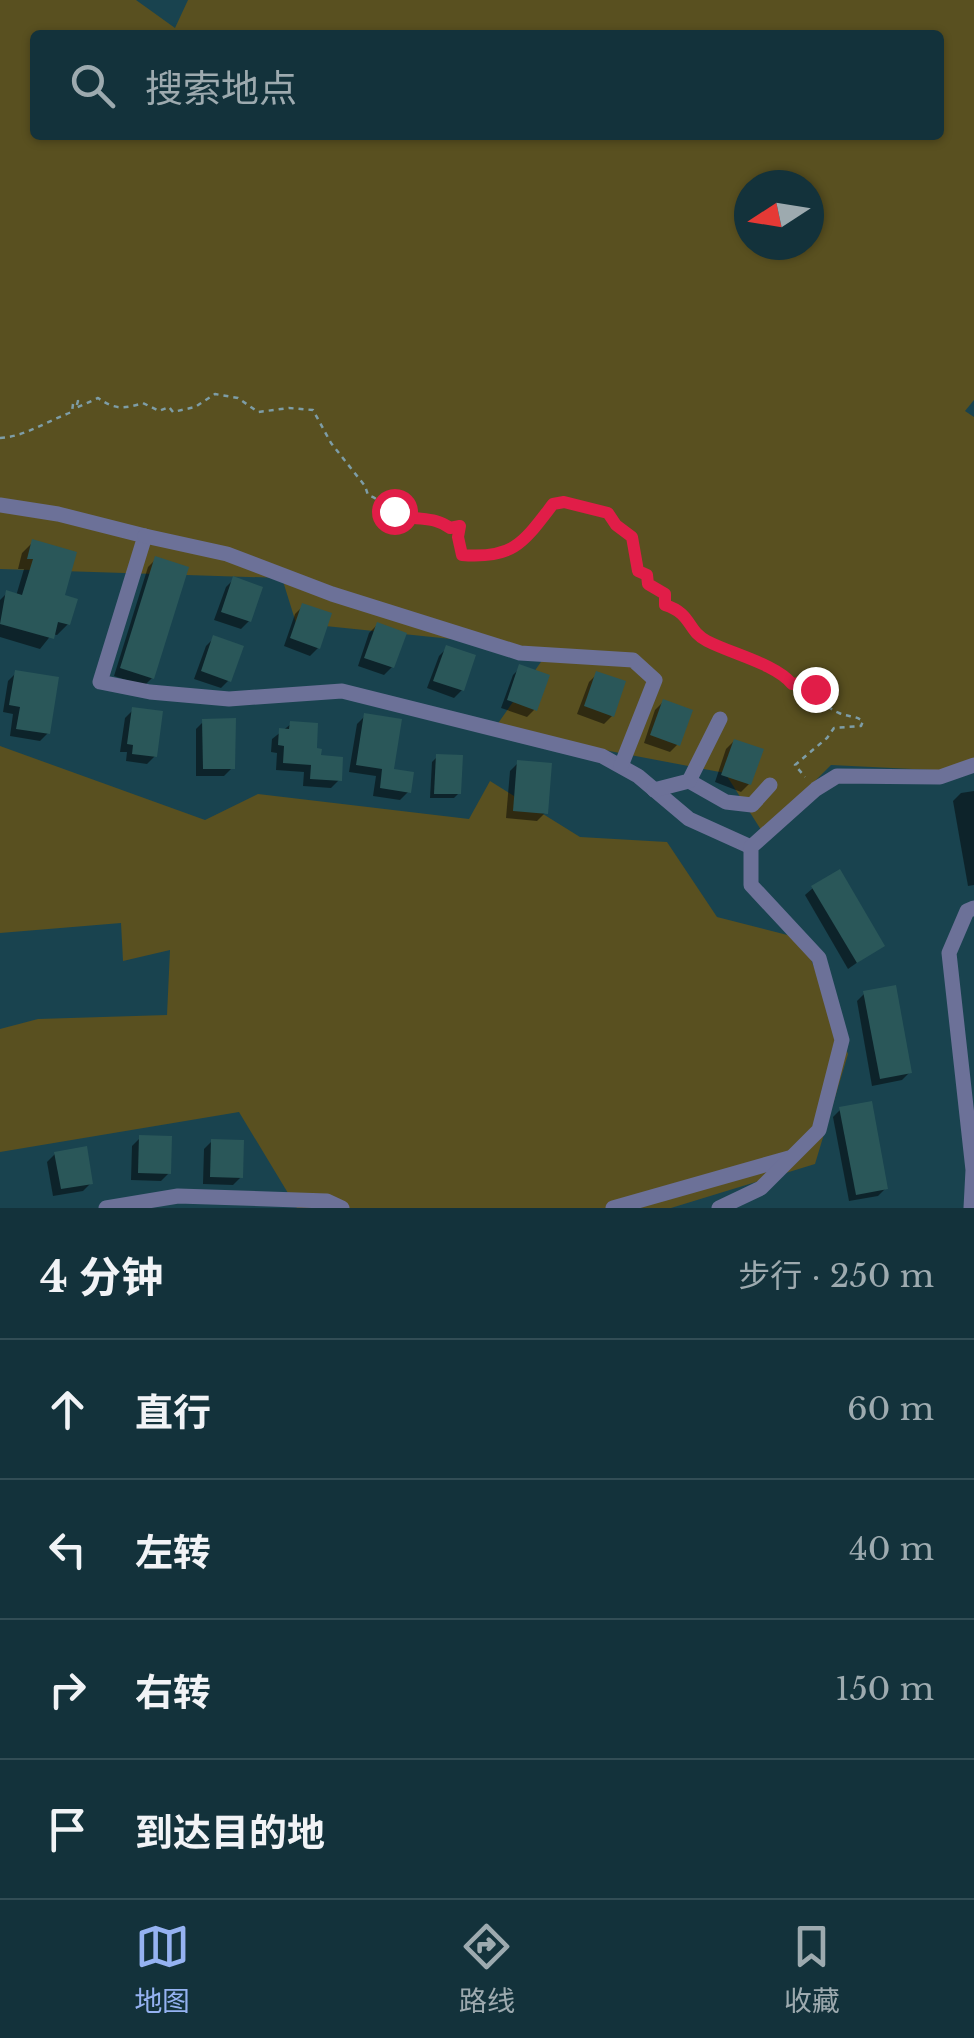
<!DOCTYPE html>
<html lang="zh">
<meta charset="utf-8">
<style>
body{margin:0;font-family:"Libre Baskerville","Noto Sans SC",serif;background:#203e46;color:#f1f3f6}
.compass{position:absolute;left:734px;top:170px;width:90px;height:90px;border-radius:50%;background:#13323b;box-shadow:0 2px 8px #0004;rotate:258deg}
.stop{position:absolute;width:30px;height:30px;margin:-22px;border:8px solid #e11d48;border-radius:50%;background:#fff}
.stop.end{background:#e11d48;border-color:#fff;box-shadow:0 2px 10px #0008}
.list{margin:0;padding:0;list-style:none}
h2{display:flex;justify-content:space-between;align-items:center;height:130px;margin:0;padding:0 40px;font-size:42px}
h2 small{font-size:32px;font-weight:400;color:#9daaaf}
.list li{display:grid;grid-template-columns:65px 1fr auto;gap:30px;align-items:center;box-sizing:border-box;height:140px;padding:0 40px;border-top:2px solid #324d55}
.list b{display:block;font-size:38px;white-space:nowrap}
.list em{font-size:32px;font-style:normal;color:#9daaaf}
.icon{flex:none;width:55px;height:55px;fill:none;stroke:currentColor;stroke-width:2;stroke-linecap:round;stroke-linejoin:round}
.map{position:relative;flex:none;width:974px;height:1208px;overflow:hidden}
.search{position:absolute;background:#13323b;box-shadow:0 2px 8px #0004;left:30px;right:30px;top:30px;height:110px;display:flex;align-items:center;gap:25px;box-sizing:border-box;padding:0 35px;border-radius:10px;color:#9daaaf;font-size:38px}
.sheet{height:690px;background:#13323b}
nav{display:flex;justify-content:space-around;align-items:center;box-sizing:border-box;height:140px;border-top:2px solid #324d55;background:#13323b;font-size:28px;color:#9daaaf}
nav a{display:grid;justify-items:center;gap:5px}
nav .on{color:#95b2f1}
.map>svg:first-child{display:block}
.green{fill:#595020;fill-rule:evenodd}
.shadow{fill:#0007}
.building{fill:#2a5759}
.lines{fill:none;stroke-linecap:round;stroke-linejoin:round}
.path{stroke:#7e9da6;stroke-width:2.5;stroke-dasharray:5 5;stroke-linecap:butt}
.minor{stroke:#6c7198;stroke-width:15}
.route{stroke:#e11d48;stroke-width:12}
</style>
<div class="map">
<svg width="974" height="1208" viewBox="0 0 974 1208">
<rect width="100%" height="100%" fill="#19434f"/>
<!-- green -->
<g class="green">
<path d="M 0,0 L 136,0 L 175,28 L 188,0 L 974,0 L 974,400 L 965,411 L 974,417 L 974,772 L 831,765 L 763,833 L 725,773 L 494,729 L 550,649 L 296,623 L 282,578 L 0,569 ZM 35,35 L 939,35 L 939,135 L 35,135 ZM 749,185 L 809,185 L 809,245 L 749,245 Z"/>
<polygon points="0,746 205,820 258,794 469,819 490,781 580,837 667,842 717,917 803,939 848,1054 815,1164 671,1208 297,1208 239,1112 0,1152 0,1029 38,1019 167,1015 170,950 123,961 121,923 0,933"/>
</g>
<!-- shadow -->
<g class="shadow">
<polygon points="33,542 62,596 68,624 57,635 52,634 40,649 0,637 0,600 7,593 16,596 24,569 18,569 22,553"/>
<polygon points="156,559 152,678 144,686 114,676 148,567"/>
<polygon points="234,579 249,621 241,629 214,620 226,587"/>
<polygon points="303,606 318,648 310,656 284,646 295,614"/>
<polygon points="377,625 392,667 384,675 358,666 369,633"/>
<polygon points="214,638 229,680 221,688 194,679 206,646"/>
<polygon points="447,648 462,690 454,698 427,688 439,656"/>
<polygon points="521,667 535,709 527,717 501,708 513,675"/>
<polygon points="16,673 48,733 40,741 10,736 13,714 3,712 8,681"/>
<polygon points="597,674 612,716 604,724 577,714 589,682"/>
<polygon points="663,702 678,744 670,752 644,743 655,710"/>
<polygon points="133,710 155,756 147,764 126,761 127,752 120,752 125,718"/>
<polygon points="365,716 391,771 408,792 400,800 373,796 376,776 349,772 357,724"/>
<polygon points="204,721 232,768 224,776 196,776 196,729"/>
<polygon points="291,724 339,780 331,788 303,786 304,772 276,770 277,753 271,752 272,739"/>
<polygon points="734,741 749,784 741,792 715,782 726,749"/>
<polygon points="437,757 459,793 454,798 430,798 432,762"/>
<polygon points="518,763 545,813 537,821 506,818 510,771"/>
<polygon points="974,791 974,885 968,886 953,801 961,793"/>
<polygon points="813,888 882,945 848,969 805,895"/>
<polygon points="865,993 910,1072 902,1080 872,1086 857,1001"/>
<polygon points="841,1109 886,1188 878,1196 849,1201 833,1117"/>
<polygon points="140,1138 169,1173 161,1181 131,1180 132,1146"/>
<polygon points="212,1141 241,1177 233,1185 203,1184 204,1149"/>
<polygon points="55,1154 91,1183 83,1191 53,1196 47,1162"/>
</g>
<!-- building -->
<g class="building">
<polygon points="32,539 77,552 65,595 78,599 70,625 58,622 54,639 0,624 6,590 22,595 33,559 27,559"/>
<polygon points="155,556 189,567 154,679 120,668"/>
<polygon points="233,576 263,587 251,622 221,612"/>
<polygon points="302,603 332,613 320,649 290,638"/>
<polygon points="377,622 407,633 394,668 364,658"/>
<polygon points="213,635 244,646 231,682 201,671"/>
<polygon points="446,645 476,655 464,691 433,681"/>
<polygon points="519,664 550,675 537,711 507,700"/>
<polygon points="15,670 59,677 50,734 16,729 20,707 9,705"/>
<polygon points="596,671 626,681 614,717 584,706"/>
<polygon points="663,699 693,710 680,746 650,735"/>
<polygon points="132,707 163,711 157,757 132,754 133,745 127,744"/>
<polygon points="364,713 402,719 394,769 414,772 411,793 380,788 382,769 356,765"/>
<polygon points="236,718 235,769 203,769 202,719"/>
<polygon points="290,721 318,723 317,748 322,749 321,755 343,757 342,781 310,779 311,765 283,763 284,746 278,745 279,728 289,729"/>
<polygon points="734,739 764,749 751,785 721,775"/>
<polygon points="436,754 463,755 461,794 434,794"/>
<polygon points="517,760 552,763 548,814 513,811"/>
<polygon points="840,869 885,946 857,963 811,886"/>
<polygon points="896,985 912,1073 880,1079 863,991"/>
<polygon points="872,1101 888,1189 856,1195 839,1107"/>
<polygon points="139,1135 172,1136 171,1174 138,1173"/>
<polygon points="211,1139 244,1140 243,1178 210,1177"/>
<polygon points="87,1146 93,1184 61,1189 54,1152"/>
</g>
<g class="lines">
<!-- path -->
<path class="path" d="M 0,438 C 24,437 47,421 72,412 L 73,404 L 78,401 L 76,408 L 98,398 C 115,410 124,409 143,403 L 159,411 L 169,407 L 173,412 L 195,407 L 215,394 L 238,398 L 258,412 L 289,408 L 313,410 L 331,443 L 365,486 L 368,495 C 382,500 389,511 403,517 C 421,525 431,513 450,528 L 460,526 L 458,537 L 463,555 C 514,559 523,543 553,504 L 564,502 L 607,513 L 616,525 L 633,537 L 638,571 L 647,575 L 648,584 L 665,595 L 665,605 C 693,614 686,630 707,641 C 732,654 776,664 792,684 C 818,682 819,706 839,713 C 848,717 854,715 863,721 L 861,726 L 834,728 L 827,738 L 795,765 L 805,777"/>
<!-- minor -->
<g class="minor">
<polyline points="0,505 58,514 145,536 100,682 150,692 229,699 342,691 602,756 638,776 689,819 751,847"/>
<polyline points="145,536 227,554 332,594 520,653 633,660 655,680 621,766"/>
<polyline points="689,781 726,802 752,805 770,785"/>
<polyline points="654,790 689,781 720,719"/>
<polyline points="106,1208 178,1196 327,1201 342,1208"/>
<polyline points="613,1208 789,1158"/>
<polyline points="719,1208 761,1188 819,1130 842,1040 819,958 751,885 751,847 816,789 837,776 940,777 974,765"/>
<polyline points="971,1208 973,1170 949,953 967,911 974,908"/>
</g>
</g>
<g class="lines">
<!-- route -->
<path class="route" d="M 394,511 C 413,523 432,514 450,528 L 460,526 L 458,537 L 462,555 C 514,559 523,543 553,504 L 564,502 L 608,513 L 616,525 L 632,537 L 638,571 L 647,575 L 648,584 L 665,594 L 665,605 C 693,614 686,630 707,641 C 732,654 776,664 792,684 L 801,683 L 815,689"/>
</g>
</svg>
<svg class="compass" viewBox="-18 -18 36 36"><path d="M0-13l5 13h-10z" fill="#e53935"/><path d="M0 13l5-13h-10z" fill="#9daaaf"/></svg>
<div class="stop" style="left:394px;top:511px"></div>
<div class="stop end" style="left:815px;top:689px"></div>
<div class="search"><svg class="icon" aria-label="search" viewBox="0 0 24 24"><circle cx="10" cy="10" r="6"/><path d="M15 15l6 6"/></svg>搜索地点</div>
</div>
<section class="sheet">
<h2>4 分钟<small>步行 · 250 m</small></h2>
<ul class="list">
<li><svg class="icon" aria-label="ahead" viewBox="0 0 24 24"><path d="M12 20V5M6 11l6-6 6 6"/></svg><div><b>直行</b></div><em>60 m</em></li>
<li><svg class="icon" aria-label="left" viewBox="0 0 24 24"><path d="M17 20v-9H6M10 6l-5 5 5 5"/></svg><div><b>左转</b></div><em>40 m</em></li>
<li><svg class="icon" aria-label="right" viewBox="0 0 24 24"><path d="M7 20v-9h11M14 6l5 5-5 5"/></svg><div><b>右转</b></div><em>150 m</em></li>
<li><svg class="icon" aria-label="arrive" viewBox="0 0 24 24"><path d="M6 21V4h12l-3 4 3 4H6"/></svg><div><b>到达目的地</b></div></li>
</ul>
</section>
<nav>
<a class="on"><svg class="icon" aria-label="map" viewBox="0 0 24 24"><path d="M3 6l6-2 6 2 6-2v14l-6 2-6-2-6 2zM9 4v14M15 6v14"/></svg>地图</a>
<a><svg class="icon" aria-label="directions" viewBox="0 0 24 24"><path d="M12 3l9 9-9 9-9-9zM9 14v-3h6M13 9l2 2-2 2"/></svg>路线</a>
<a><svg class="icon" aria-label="saved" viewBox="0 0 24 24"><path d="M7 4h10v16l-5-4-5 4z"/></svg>收藏</a>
</nav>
